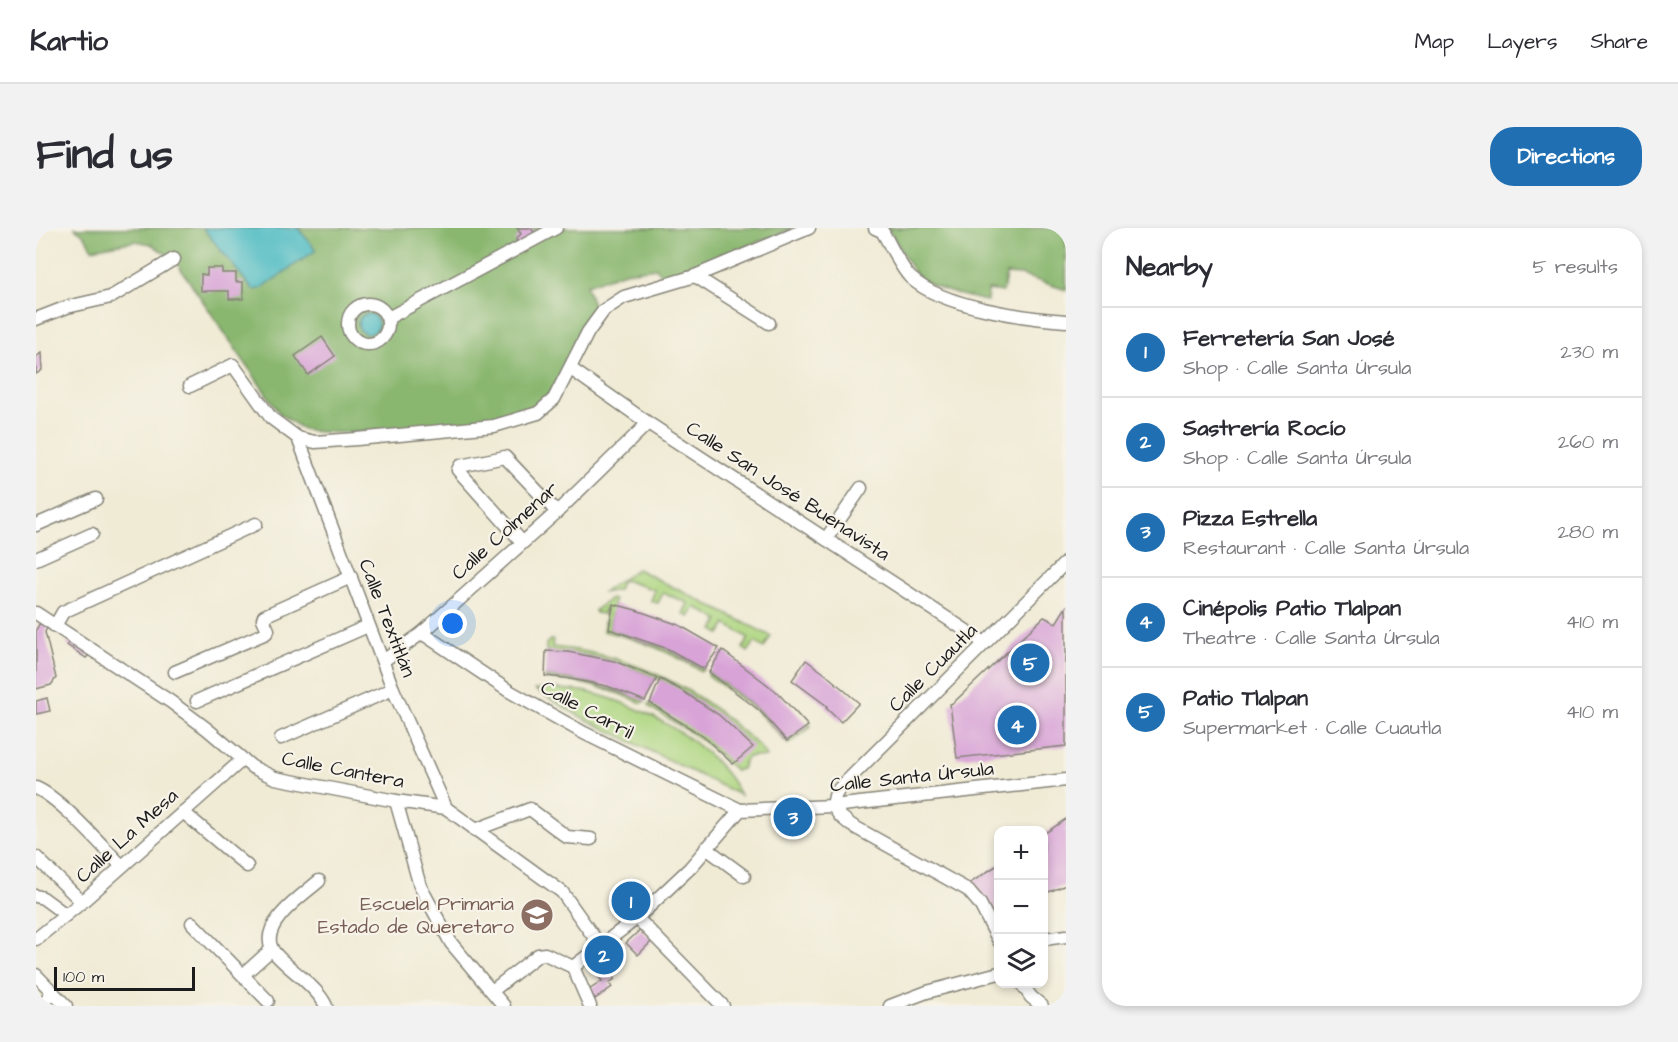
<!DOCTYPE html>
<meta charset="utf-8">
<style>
body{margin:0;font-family:"Architects Daughter",sans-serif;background:#f2f2f3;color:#2b2b33}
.controls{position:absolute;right:18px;bottom:18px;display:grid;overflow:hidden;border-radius:12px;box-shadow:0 3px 9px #0003}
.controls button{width:54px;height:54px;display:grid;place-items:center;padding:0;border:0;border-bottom:2px solid #e1e1e2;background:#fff;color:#2b2b33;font:30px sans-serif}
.scale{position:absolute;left:18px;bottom:15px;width:141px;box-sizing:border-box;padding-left:6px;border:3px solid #1c1c1c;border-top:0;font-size:16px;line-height:21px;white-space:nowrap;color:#1c1c1c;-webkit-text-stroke:4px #f7f3e8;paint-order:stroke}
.you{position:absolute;left:417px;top:396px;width:21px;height:21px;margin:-15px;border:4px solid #fff;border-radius:50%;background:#1a73e8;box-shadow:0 0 0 9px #1a73e833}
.badge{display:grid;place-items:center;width:39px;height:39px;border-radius:50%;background:#1f6fb2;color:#fff;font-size:20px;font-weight:700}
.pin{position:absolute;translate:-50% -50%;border:3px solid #fff;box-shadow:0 2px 6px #0006}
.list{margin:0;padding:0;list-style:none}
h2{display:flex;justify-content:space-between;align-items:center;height:78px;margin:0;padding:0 24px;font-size:26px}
h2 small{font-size:20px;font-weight:400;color:#7c7c81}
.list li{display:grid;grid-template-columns:39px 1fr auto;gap:18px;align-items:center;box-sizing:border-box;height:90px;padding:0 24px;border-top:2px solid #e1e1e2}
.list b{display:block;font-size:22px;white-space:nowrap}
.list p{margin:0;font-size:20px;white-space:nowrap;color:#7c7c81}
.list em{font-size:20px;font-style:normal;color:#7c7c81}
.icon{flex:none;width:33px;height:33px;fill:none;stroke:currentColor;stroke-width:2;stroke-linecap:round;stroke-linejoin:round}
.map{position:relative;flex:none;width:1030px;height:778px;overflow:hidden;border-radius:24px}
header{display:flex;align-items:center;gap:36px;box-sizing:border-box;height:84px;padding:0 30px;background:#fff;border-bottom:2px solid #e1e1e2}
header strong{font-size:28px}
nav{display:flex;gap:33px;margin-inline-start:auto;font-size:21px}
.intro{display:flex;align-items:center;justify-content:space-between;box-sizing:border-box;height:144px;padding:0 36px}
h1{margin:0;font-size:42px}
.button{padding:15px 27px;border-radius:24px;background:#1f6fb2;color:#fff;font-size:21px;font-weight:700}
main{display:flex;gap:36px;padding:0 36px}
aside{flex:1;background:#fff;border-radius:24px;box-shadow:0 3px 9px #0003}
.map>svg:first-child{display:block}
.green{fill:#aed681;stroke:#65794e;stroke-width:1.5}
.forest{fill:#8ab76f;stroke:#536a46;stroke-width:1.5}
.water{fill:#4dbbc3;stroke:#346c70;stroke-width:1.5}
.building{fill:#d8a3d7}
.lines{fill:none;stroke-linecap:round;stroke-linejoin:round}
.minor-casing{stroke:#868478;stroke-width:15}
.minor{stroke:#fff;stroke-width:12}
.labels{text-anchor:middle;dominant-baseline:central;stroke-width:4.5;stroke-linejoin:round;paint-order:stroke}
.street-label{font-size:20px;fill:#1c1c1c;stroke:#f7f3e8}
.education-label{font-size:20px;fill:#785e54;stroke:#f7f3e8;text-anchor:end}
</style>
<header>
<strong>Kartio</strong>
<nav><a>Map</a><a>Layers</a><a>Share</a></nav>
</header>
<div class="intro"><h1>Find us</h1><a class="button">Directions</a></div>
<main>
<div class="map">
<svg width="1030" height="778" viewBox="0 0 1030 778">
<rect width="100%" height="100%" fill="#f7f3e8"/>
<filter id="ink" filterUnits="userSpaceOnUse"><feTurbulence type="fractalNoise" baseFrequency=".0167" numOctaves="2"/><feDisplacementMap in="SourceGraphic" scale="12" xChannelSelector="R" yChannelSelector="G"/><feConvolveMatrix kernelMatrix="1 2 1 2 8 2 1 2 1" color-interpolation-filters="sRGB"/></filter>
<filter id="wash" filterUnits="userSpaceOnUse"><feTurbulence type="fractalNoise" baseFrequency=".008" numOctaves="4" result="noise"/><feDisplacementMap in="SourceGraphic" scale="24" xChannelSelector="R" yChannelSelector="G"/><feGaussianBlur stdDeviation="1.35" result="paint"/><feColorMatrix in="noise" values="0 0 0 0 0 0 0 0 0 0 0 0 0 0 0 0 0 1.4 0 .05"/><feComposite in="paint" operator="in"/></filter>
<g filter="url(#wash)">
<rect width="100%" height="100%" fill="#f0ebd5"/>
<!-- green -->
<g class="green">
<polygon points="601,341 735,408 728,420 719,414 712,424 707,420 713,410 690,396 684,406 677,402 683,392 659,379 653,389 647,386 652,375 627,365 622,375 615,373 619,362 588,352 585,354 582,362 566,365"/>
<path d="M 574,371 L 578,372 L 573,401 L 632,421 L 668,441 L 665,443 C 634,423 603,411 567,403 L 570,381 L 568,381 L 567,386 L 560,385 L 559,382 Z"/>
<path d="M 514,412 L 517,412 L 516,419 C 585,425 650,453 701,499 C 711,508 725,517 730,529 C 716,529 711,523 706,541 L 699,542 L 665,511 L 614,479 L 613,476 L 614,475 L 716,519 C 661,462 590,427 510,423 L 510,416 Z"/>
<polygon points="673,444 724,483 751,513 774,496 775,499 752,516 722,484 672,447"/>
<path d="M 509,448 C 545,451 576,460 609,473 L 606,475 C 575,461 544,453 511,451 Z"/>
<path d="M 514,460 C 526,461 539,462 551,464 C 606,477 678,515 704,567 L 547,490 L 499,462 Z"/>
</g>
<!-- forest -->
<g class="forest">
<path d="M 39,0 L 759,0 L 628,50 L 620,40 L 589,44 L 550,57 L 558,79 C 546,103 520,168 498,180 C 471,195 296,212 267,201 C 260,198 252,191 244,186 L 138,31 L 115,16 L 100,13 L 56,21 L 48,7 Z"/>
<path d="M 851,0 L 1030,0 L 1030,62 L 985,47 L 970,46 L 967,64 L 952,62 L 951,73 C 932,69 889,60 878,44 C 868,30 862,14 851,0 Z"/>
</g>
<!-- water -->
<g class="water">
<polygon points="167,0 262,0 280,22 224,61 217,62"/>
<circle cx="332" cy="96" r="10"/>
</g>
<g id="blocks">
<!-- building -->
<g class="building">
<polygon points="481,0 495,0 500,7 480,19 480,11 485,6"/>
<polygon points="171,40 186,40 186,45 200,45 200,54 207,54 207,71 193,71 193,63 165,63 165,46 171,47"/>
<polygon points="286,109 299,128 272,147 259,128"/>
<polygon points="5,125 6,142 0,146 0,129"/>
<polygon points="577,376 600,382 643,397 683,420 668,441 632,421 573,401"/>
<polygon points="1030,379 1030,518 921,530 914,476 917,475 1008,389 1020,395"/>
<polygon points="5,393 12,398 9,404 20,450 15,457 0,461 0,402"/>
<polygon points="34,413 54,426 50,430 31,417"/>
<polygon points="686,422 741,464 772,498 751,513 724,483 673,444"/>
<polygon points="510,423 532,424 578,433 621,450 609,473 571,458 529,450 509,448"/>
<polygon points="770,432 788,445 823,475 805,494 790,480 791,478 756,452"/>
<polygon points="624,451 645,462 683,487 717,519 697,536 667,508 614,475"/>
<polygon points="11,470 14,483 0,486 0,473"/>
<polygon points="1030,591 1030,657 1008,666 1008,606"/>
<polygon points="963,636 963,685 957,687 948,671 931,657"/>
<polygon points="605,701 616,713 602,727 590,715"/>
<polygon points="562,726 579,751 573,755 576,759 559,771 553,762 566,753 552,733"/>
</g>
</g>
</g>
<g filter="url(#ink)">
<use href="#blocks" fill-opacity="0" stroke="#868478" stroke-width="1.5"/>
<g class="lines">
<!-- minor casing -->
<g class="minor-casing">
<g id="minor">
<path d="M 839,0 L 846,3 C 854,16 865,41 875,50 C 906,79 989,90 1030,93"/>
<polyline points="659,48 733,95"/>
<circle cx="332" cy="96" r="20"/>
<polyline points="352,90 520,0"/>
<polyline points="0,91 31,79 75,69 138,31"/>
<polyline points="535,141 612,195 949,415"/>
<polyline points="154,158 197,137 235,190 262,210 279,214 321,211 458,198 502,185 518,171 552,104 568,82 588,69 659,48 773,0"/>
<polyline points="262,210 357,461 410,580"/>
<polyline points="0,297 60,271"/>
<polyline points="790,311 825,260"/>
<polyline points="486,314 422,242 424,238 469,229 521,284"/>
<polyline points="0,331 56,306"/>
<polyline points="0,385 135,474 171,501 216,539 239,550 360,573 410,580 526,664 565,719"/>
<polyline points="19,398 27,384 220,296"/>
<polyline points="386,405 473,463 548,505 704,582"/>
<polyline points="347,433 386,405 521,284 612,195"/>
<polyline points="139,444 230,405 232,402 227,391 228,388 315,349"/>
<polyline points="161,473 332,398"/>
<polyline points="245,510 357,461"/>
<path d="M 0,560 C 24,570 66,618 86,638"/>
<polyline points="360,573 384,658 415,715 468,778"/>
<polyline points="147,584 211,638"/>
<polyline points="439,602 494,581 531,609 555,611"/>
<polyline points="670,620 708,648"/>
<polyline points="0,629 46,674"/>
<path d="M 283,653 C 267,667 223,696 236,721 C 240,729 258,743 266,750 C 275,758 285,767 290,778"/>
<polyline points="0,668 7,670 30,687"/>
<polyline points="601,690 687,778"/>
<polyline points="156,695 232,773"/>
<polyline points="0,711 46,674 206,532"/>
<polyline points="1008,711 1030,708"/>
<polyline points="963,713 944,676 932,662 815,597 804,588 797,578 799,568 803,561 1030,334"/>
<polyline points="537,739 601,690 654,640 704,582 797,578 1030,552"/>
<polyline points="537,739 554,778"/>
<polyline points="0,747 30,778"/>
<polyline points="207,747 236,721"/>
<polyline points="986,756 995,769 1006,778"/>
<polyline points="456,763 502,727 509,726 537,739"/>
<polyline points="5,778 17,764"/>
<polyline points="854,778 891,764 963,745"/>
</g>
</g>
<!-- minor -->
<use href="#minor" class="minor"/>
</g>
</g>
<!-- icons -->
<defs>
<g id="school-disc" transform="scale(1.725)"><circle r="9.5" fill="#8d6e63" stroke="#f7f3e8"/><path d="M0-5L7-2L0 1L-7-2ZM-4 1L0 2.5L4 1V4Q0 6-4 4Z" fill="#fff"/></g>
</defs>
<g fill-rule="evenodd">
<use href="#school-disc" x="501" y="687"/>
</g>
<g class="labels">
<!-- street labels -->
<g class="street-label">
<text transform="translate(752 263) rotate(33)">Calle San José Buenavista</text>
<text transform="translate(469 303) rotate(-42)">Calle Colmenar</text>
<text transform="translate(351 390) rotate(69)">Calle Textitlán</text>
<text transform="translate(897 440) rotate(-45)">Calle Cuautla</text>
<text transform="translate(551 482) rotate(28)">Calle Carril</text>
<text transform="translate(307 542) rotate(11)">Calle Cantera</text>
<text transform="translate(876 549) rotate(-6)">Calle Santa Úrsula</text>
<text transform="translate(91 608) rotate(-42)">Calle La Mesa</text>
</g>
<!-- education labels -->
<g class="education-label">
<text x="478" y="676">Escuela Primaria<tspan x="478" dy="23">Estado de Queretaro</tspan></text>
</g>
</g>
</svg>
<div class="controls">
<button>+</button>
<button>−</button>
<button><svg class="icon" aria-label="layers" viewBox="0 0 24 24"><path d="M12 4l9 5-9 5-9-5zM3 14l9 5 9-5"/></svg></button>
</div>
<div class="scale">100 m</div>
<div class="you"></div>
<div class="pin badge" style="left:595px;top:673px">1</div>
<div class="pin badge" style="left:568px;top:727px">2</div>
<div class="pin badge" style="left:757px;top:589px">3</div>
<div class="pin badge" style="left:981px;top:497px">4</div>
<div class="pin badge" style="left:994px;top:435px">5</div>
</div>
<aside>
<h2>Nearby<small>5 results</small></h2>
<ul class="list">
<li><span class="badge">1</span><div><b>Ferretería San José</b><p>Shop · Calle Santa Úrsula</p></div><em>230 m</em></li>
<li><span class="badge">2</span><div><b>Sastrería Rocío</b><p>Shop · Calle Santa Úrsula</p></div><em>260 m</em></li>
<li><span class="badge">3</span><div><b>Pizza Estrella</b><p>Restaurant · Calle Santa Úrsula</p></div><em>280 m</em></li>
<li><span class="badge">4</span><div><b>Cinépolis Patio Tlalpan</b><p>Theatre · Calle Santa Úrsula</p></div><em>410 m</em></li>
<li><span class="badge">5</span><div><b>Patio Tlalpan</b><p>Supermarket · Calle Cuautla</p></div><em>410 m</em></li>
</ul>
</aside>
</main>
